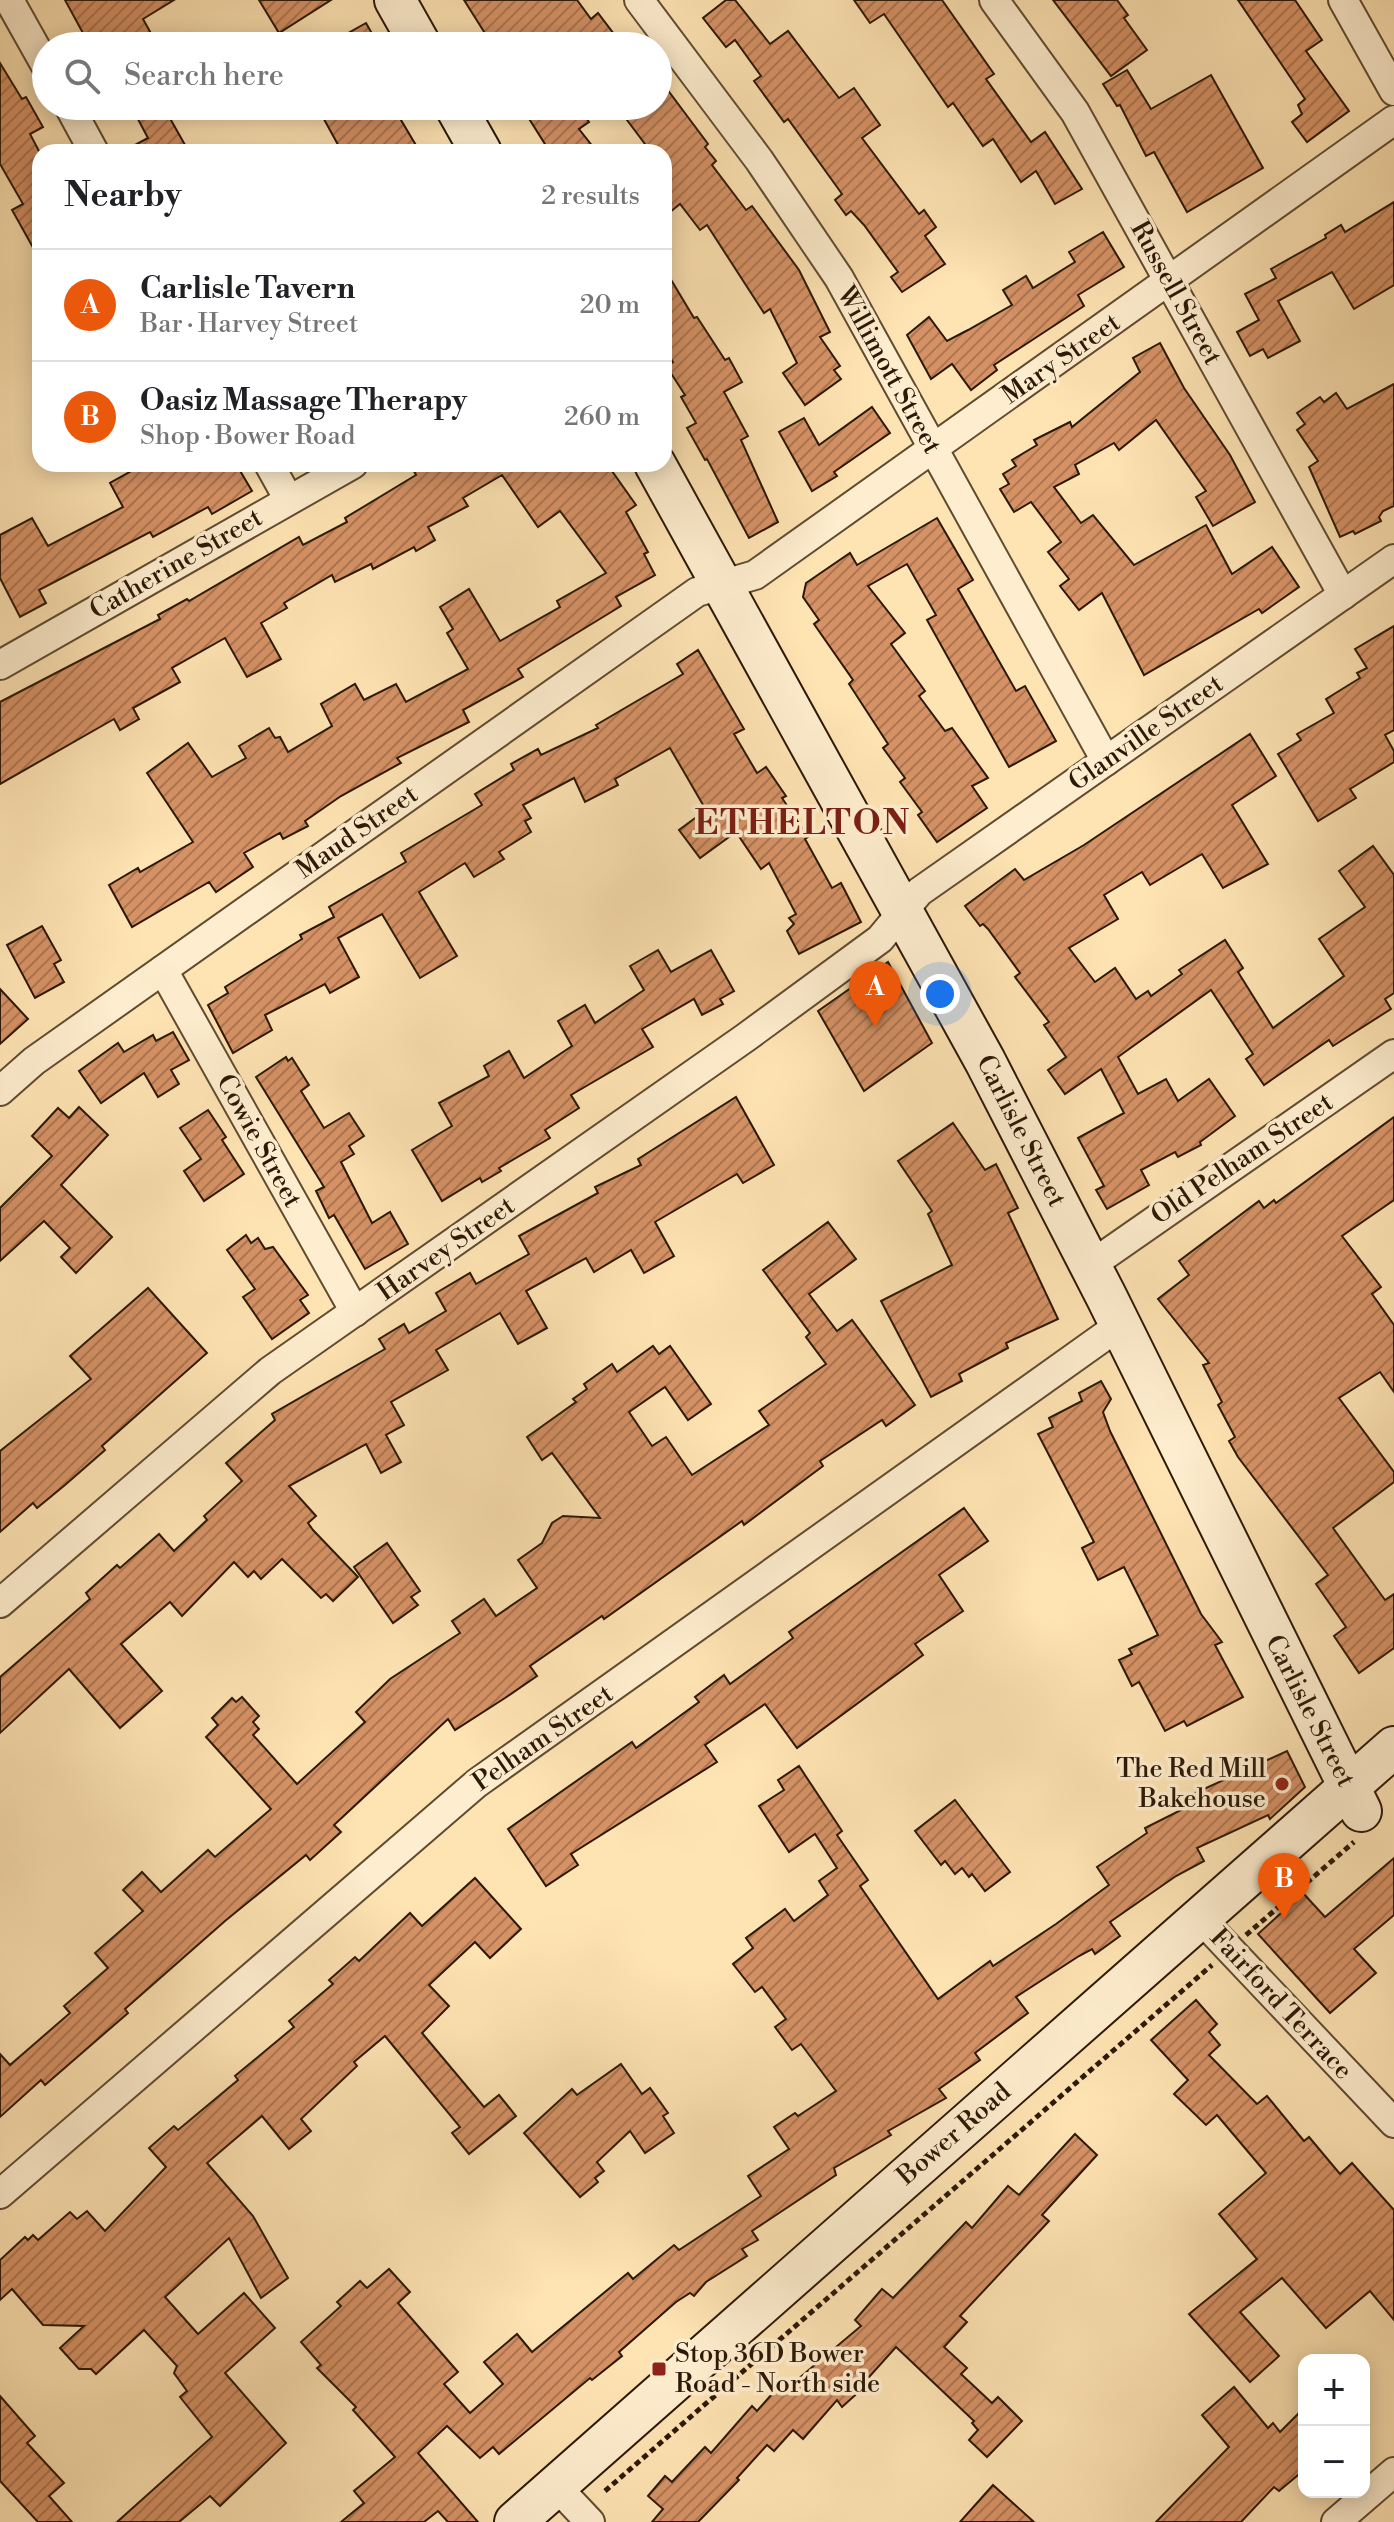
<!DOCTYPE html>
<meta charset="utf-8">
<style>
body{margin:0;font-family:"Libre Bodoni",serif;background:#f2f2f2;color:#202124}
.controls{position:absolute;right:24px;bottom:24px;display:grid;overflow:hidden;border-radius:16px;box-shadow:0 4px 20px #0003}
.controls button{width:72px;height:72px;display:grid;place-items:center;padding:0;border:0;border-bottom:2px solid #e0e0e0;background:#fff;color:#202124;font:40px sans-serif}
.you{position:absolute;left:940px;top:994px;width:28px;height:28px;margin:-20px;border:6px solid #fff;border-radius:50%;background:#1a73e8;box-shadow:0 0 0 12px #1a73e833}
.badge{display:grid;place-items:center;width:52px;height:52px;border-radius:50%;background:#ea580c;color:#fff;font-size:26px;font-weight:700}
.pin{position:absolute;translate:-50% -66px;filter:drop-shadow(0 2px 4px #0008)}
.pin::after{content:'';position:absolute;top:42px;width:28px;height:24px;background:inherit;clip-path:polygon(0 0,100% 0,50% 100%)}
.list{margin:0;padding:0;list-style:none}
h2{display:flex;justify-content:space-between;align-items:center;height:104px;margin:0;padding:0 32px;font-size:34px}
h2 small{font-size:26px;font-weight:400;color:#757577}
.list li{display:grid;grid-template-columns:52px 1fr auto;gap:24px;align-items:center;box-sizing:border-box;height:112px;padding:0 32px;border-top:2px solid #e0e0e0}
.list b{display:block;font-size:30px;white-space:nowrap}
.list p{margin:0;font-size:26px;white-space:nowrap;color:#757577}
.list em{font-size:26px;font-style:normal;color:#757577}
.icon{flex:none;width:44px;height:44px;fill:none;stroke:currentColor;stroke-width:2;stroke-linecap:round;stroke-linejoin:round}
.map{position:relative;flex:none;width:1394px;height:2522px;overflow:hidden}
.search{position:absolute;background:#fff;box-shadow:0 4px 20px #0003;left:32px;top:32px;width:640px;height:88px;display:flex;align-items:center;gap:20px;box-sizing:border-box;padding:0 28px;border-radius:44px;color:#757577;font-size:30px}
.panel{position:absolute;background:#fff;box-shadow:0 4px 20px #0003;left:32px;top:144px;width:640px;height:328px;border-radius:24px}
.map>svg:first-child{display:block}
.building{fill:url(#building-hatch);stroke:#2c1806;stroke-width:2}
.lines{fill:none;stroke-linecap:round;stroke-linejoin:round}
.street-casing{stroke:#604b31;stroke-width:32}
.secondary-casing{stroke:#2c1806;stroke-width:44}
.path{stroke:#2c1806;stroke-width:5;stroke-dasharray:6 4;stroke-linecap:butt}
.street{stroke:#feedce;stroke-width:28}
.secondary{stroke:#feedce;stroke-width:40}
.poi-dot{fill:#8f2418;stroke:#feedce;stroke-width:3}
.labels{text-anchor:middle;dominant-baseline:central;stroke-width:7;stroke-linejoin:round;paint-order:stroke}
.street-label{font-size:26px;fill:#2c1806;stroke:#feedce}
.poi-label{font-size:26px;fill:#2c1806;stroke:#feedce;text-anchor:end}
.district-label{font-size:34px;font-weight:bold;letter-spacing:2px;fill:#7a1f14;stroke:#feedce}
</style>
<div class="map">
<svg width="1394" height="2522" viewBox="0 0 1394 2522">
<defs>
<pattern id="building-hatch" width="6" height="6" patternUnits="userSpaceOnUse" patternTransform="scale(2)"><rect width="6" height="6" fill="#d69265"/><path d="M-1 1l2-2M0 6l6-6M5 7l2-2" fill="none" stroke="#ae7651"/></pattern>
</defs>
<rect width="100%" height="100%" fill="#fee3b3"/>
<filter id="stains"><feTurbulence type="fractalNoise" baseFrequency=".0025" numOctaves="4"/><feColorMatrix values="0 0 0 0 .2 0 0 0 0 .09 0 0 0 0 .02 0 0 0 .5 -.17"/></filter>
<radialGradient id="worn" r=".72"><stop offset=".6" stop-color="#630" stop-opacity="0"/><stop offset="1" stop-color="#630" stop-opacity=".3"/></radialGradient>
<!-- building -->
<g class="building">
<polygon points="65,0 174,0 143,19 158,46 90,46"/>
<polygon points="259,0 331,0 279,33"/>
<polygon points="464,0 577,0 591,19 598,13 623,46 493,46"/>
<polygon points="726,0 735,0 770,44 788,31 839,98 854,88 880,125 862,138 919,214 924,210 936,227 925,236 945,264 902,292 891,277 898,272 864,225 851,211 846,215 835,200 842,194 788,119 784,122 754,81 761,76 735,40 726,47 703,18"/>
<polygon points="854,0 942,0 994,74 986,79 1031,142 1045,132 1082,189 1055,204 1036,171 1021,182 993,139 983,146 953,103 948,107 884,14 870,23"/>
<polygon points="1053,0 1117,0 1128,15 1124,18 1147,50 1111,76"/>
<polygon points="1238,0 1295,0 1322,40 1306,51 1349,111 1307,142 1292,122 1302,114 1298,105 1305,99"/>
<polygon points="366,23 379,46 325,46"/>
<polygon points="0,63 22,99 26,97 43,127 30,134 40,153 40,260 12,210 23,204 0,164"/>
<polygon points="1127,70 1151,109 1211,75 1263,168 1187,212 1154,152 1146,156 1120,105 1117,106 1103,84"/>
<polygon points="658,77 708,144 705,147 716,161 712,165 746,210 752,206 799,270 830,332 820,337 840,366 834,370 841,379 805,405 783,373 797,363 770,309 764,313 707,225 700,230 680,204 664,217 664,152 651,152 624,116 638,106 658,106"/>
<polygon points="131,106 163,106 189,152 122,152 148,138"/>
<polygon points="331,106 426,106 401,120 420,152 342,152 320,112"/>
<polygon points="521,106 578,106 589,122 579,129 597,152 550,152"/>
<polygon points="1394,202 1394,285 1354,309 1332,272 1278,301 1300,341 1268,358 1263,349 1250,356 1237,332 1259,320 1245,294 1276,278 1271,269 1326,238 1325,235 1341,225 1345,232"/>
<polygon points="1103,232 1124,267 1078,295 1084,306 994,365 997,370 971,390 952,364 931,379 907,335 929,317 947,341 968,330 1012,305 1003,290 1026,276 1033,288 1075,262 1069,252"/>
<polygon points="664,268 694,318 697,317 725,360 729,358 742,382 724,392 748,436 741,440 778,522 749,538 707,459 705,460 687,428 696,423 681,397 685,395 667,367 673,362 664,349"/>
<polygon points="1160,343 1184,388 1230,455 1255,502 1213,526 1196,497 1206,491 1156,420 1119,450 1114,443 1075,465 1079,474 1054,487 1081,523 1093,515 1134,565 1206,525 1232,574 1272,547 1299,587 1262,613 1259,609 1144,675 1102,593 1079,610 1060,586 1069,579 1048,552 1061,542 1031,502 1014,512 1000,489 1009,484 1003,474 1016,466 1012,460 1037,445 1034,440 1070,422 1072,427 1140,372 1133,358"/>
<polygon points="1394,384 1394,506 1383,511 1379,517 1381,521 1355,534 1353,531 1340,537 1309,467 1318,461 1297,430 1305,424 1297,413 1320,397 1324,402 1336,393 1347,409"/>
<polygon points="872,407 890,433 834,472 837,476 812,491 779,432 804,418 819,445"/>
<polygon points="144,464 236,464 252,491 212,514 208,507 153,537 150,532 39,590 46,603 20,617 0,578 0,535 32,518 48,546 123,507 110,483"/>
<polygon points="410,464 607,464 636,505 626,512 648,552 644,554 655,575 616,597 621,606 518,669 523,677 463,710 469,722 397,758 401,763 341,796 305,821 308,826 283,839 280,833 244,853 253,867 216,892 209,882 132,927 109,885 138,868 140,872 193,842 147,773 188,743 212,777 246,758 239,746 269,728 275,738 280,737 288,752 332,726 321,704 355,684 364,700 396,684 406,702 468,669 447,633 453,629 440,607 469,589 500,641 560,607 557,601 606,573 560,511 538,527 502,475 463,498 468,506 428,527 435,540 416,551 414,547 373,569 371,564 335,582 332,575 284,603 287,608 261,623 281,659 247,677 225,638 172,668 180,682 133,708 139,719 120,730 114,719 0,784 0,702 160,619 158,615 187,599 189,601 299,537 303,545 347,522 345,518 416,475"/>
<polygon points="937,518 973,580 958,589 1016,691 1025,686 1056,741 1009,767 927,620 936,615 907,564 868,586 905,633 891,644 925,691 919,696 945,731 952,728 988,778 972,786 987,808 937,842 918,815 922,812 900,782 905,778 883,748 888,744 849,684 853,680 814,624 819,620 803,597 806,583 850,553 857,565"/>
<polygon points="1394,626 1394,730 1385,735 1394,751 1394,762 1350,789 1356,798 1318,821 1278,754 1301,740 1297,734 1334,713 1326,699 1360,678 1357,673 1367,668 1355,649"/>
<polygon points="698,650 744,729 734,734 757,773 766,767 786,796 782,798 808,837 805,839 832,888 841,883 861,922 799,954 787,931 794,924 789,918 796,914 769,863 761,869 736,832 700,858 679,830 706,810 670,748 615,779 618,785 585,802 574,778 523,805 531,818 525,821 531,832 499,852 504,859 474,877 465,863 419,892 457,956 420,978 382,914 338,938 359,977 330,993 325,984 265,1015 272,1030 233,1053 208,1005 228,993 225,987 302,939 300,935 334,917 329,907 406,862 401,853 482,805 475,794 514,770 511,764 538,749 541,755 598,728 596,725 683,674 677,664"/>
<polygon points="1250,734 1276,776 1232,805 1268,864 1223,888 1202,854 1150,885 1142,872 1104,895 1118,919 1069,948 1095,982 1115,968 1136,999 1148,991 1151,996 1182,974 1179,970 1225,940 1243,968 1238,972 1273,1028 1344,976 1319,939 1365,907 1339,871 1373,846 1394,875 1394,993 1385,999 1391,1009 1333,1046 1329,1040 1264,1085 1246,1059 1253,1054 1211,990 1118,1057 1138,1094 1166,1079 1178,1101 1209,1079 1235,1116 1200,1142 1201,1145 1178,1157 1175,1152 1141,1170 1149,1185 1107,1209 1096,1190 1104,1186 1078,1138 1124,1113 1101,1069 1065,1094 1048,1070 1066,1057 1044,1025 1049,1022 1015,977 1020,973 988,929 983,924 980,926 965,906 1015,869 1024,880 1084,845"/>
<polygon points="42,926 61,960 54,964 64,982 35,998 7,945"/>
<polygon points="658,950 671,972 711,950 734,991 720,999 723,1004 702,1015 694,999 642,1029 653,1047 571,1095 579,1108 545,1130 550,1138 499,1168 501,1171 482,1182 480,1178 442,1201 412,1150 452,1126 439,1103 489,1076 484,1066 509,1051 524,1078 572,1046 558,1021 585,1005 595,1023 644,990 630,966"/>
<polygon points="888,962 932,1043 864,1091 818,1011"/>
<polygon points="0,989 28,1019 0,1044"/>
<polygon points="173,1032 189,1060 171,1070 179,1084 158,1097 144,1073 101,1103 79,1071 118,1043 124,1052 153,1035 156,1041"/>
<polygon points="286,1057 288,1061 292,1058 309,1085 301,1091 324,1128 349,1113 364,1136 349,1146 354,1154 341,1162 372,1223 390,1212 408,1244 365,1269 334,1215 329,1218 316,1191 324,1187 256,1077"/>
<polygon points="736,1097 774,1165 743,1183 737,1174 655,1222 674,1256 644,1273 631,1250 594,1272 586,1258 526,1291 547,1328 518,1344 500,1313 436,1350 448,1370 391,1402 404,1425 386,1435 401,1462 381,1473 366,1444 289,1486 316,1516 308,1523 313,1530 358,1577 333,1601 326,1594 321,1598 282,1559 261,1579 254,1571 248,1577 234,1562 182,1616 170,1602 121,1644 162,1691 120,1728 69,1669 0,1733 0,1677 90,1599 86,1593 117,1565 120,1568 159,1534 174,1551 207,1520 204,1516 242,1481 226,1463 275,1420 272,1414 385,1349 379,1339 404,1324 409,1333 446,1311 436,1293 470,1273 476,1284 529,1254 519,1236 598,1193 595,1187 641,1165 638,1159"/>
<polygon points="79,1107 108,1135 61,1185 112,1237 76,1273 61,1257 70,1248 44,1221 0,1261 0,1208 52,1156 32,1136 58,1108 69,1118"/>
<polygon points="208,1110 226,1137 222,1140 244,1174 204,1201 184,1171 201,1159 180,1128"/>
<polygon points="1394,1117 1394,1200 1342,1236 1381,1287 1372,1294 1394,1325 1394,1392 1380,1372 1339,1398 1394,1472 1394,1482 1333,1528 1385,1600 1394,1594 1394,1648 1359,1673 1334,1636 1346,1627 1316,1584 1328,1575 1238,1457 1229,1441 1235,1437 1218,1405 1222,1402 1203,1365 1209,1363 1158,1299 1189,1275 1179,1261 1259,1201 1264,1208 1274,1200 1276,1203"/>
<polygon points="953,1123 985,1170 996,1164 1018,1208 1008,1213 1058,1319 1006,1343 1008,1348 959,1374 962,1381 931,1397 881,1301 952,1265 928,1214 932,1211 898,1161"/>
<polygon points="828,1222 856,1259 809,1294 837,1331 852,1320 915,1405 886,1426 882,1420 820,1461 823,1466 744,1525 742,1521 604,1619 602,1616 530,1666 537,1676 505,1698 455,1730 448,1719 334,1825 341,1832 310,1860 306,1855 225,1921 125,2009 128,2013 45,2085 41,2080 0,2117 0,2054 10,2065 70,2013 64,2006 108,1968 95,1953 143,1911 123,1890 142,1872 161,1892 208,1850 215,1857 271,1809 206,1737 218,1725 212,1718 232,1698 236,1702 242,1697 259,1716 253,1722 259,1729 253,1735 297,1784 365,1722 356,1712 390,1679 460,1633 452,1621 484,1599 496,1616 537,1588 518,1560 542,1543 552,1523 563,1516 600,1518 552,1453 542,1460 527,1437 576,1402 573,1399 587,1389 584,1384 612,1364 617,1372 653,1346 659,1354 670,1346 711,1404 688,1420 665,1387 629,1412 652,1446 666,1437 692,1475 769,1425 759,1411 826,1364 806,1337 810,1333 763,1270"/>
<polygon points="246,1235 251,1243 258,1238 265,1249 273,1247 308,1295 300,1300 309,1313 272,1339 243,1297 255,1289 227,1250"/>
<polygon points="148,1288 207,1353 102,1446 105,1450 65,1485 37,1508 33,1503 0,1532 0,1451 91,1379 70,1356"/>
<polygon points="1101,1381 1111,1399 1103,1412 1110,1431 1201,1614 1222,1642 1215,1645 1243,1697 1187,1726 1184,1721 1165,1731 1139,1682 1132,1686 1119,1660 1132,1654 1129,1649 1158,1635 1124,1567 1098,1580 1082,1548 1094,1542 1038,1434 1053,1427 1049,1418 1082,1401 1079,1393"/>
<polygon points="964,1508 988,1541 939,1575 963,1611 915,1644 923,1655 797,1748 765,1704 705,1745 717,1762 571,1854 578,1865 546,1886 508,1829 632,1742 636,1748 699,1702 695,1697 724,1675 730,1684 793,1638 789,1632"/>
<polygon points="387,1543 420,1591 411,1597 418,1605 393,1623 354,1567"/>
<polygon points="1287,1751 1305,1787 1270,1819 1268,1815 1197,1848 1204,1861 1176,1876 1110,1922 1120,1936 1095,1954 1092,1949 1079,1956 1016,1997 1028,2013 975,2053 980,2060 939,2089 946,2098 888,2131 891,2135 834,2168 836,2175 752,2231 758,2240 742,2249 747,2256 706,2282 694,2296 690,2293 676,2302 619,2352 622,2356 592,2380 590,2378 499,2454 493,2447 480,2458 447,2426 418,2453 478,2522 448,2522 438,2511 424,2522 341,2522 364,2503 354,2491 395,2457 353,2410 356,2407 317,2368 321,2365 301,2342 341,2306 337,2302 360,2281 367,2288 389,2269 410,2292 398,2303 458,2372 444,2384 470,2413 503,2384 484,2362 517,2334 532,2352 628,2273 633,2279 674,2245 679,2250 761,2196 748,2176 789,2149 774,2127 795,2113 798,2116 836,2091 801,2044 792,2050 775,2027 786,2019 762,1987 755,1992 733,1964 753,1948 746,1938 785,1909 794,1921 828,1895 819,1881 837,1868 815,1834 789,1852 759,1806 784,1790 778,1780 799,1766 842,1831 837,1835 868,1880 860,1886 938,1999 990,1961 993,1966 1056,1924 1109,1885 1097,1867 1147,1833 1145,1828 1197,1802 1193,1794"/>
<polygon points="955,1800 1010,1872 985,1891 972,1874 969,1877 962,1868 955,1874 945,1861 941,1865 915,1831"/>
<polygon points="1394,1858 1394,1915 1354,1949 1376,1973 1330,2013 1258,1934 1303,1893 1325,1917"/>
<polygon points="475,1878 521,1929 490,1958 475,1942 429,1985 449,2006 422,2033 484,2107 499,2095 516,2116 469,2154 452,2133 460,2127 385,2036 354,2062 357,2066 301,2119 311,2131 289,2149 262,2116 207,2163 253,2216 288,2278 261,2298 229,2238 165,2297 198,2334 244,2293 275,2328 225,2373 286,2443 220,2506 210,2496 179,2522 117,2522 212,2437 180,2397 187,2391 174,2373 177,2366 144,2330 96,2374 91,2369 79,2369 60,2348 84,2326 43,2325 12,2289 0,2300 0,2260 25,2237 28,2240 33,2235 38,2240 70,2212 77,2219 87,2211 105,2231 166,2167 149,2148 174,2126 178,2130 238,2080 235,2076 294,2027 289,2021 333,1984 329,1980 355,1957 359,1961 410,1913 422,1926"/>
<polygon points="1196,2000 1217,2024 1209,2032 1220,2045 1209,2055 1257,2104 1267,2096 1304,2141 1309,2137 1340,2174 1352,2163 1394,2210 1394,2320 1370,2291 1326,2328 1282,2278 1240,2312 1279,2356 1250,2382 1189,2314 1257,2259 1219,2214 1266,2173 1217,2115 1206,2125 1174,2094 1188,2080 1151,2040"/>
<polygon points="621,2064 642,2094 650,2088 668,2113 663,2116 674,2133 645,2153 630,2131 597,2162 604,2171 595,2178 598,2182 580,2197 524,2133 572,2089 577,2095"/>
<polygon points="1075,2134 1097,2155 1042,2215 1049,2221 960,2316 967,2322 944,2347 967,2368 961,2374 992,2403 998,2397 1022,2421 987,2457 969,2440 978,2430 972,2423 974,2421 896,2347 869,2377 872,2380 842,2407 837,2400 803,2439 793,2430 774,2451 767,2445 737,2478 739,2480 698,2522 652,2522 663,2509 648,2496 665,2476 672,2482 705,2447 711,2453 752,2406 757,2411 780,2385 785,2390 861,2326 855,2320 882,2289 893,2298 966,2222 972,2228 1008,2186 1019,2195"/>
<polygon points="1234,2387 1268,2428 1273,2423 1280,2432 1304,2408 1304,2470 1279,2491 1274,2487 1241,2522 1156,2522 1229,2447 1202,2415"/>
<polygon points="0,2396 35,2436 27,2443 64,2483 49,2496 72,2522 38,2522 0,2481"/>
<polygon points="993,2485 1034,2522 960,2522"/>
</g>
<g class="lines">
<!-- street casing -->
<g class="street-casing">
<g id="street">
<polyline points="9,0 46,66"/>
<polyline points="639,0 759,160 839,278 1106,761"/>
<polyline points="994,0 1075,112 1343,595"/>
<polyline points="1343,0 1394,91"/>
<polyline points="69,106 94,152"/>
<polyline points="269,464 289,500"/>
<polyline points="0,665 353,464"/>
<polyline points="163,970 355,1312"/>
<polyline points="0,1091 34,1061 697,592 755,575 1394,120"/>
<polyline points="1091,1265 1394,1054"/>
<polyline points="0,1603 270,1371 745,1038 880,939 919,892 1394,559"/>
<polyline points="1200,1918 1394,2123"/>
<polyline points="0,2194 477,1783 1120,1325"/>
<polyline points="556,2486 590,2522"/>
<polyline points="1336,2522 1394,2472"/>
</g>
</g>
<!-- secondary casing -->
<g class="secondary-casing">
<g id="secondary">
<polyline points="395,0 421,46"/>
<polyline points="455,106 481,152"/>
<polyline points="655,464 985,1061 1106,1296 1361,1811"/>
<polyline points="515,2522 1394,1747"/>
</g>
</g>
<!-- path -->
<g class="path">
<polyline points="1246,1935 1354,1842"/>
<polyline points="605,2491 1212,1965"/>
</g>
<!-- street -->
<use href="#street" class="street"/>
<!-- secondary -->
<use href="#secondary" class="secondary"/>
</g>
<!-- markers -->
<g class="poi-dot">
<circle cx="1282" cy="1784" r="8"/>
<rect x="651" y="2361" width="16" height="16" rx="4"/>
</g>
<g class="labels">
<!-- street labels -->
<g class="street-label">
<text transform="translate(1176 293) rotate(61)">Russell Street</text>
<text transform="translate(1061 359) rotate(-35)">Mary Street</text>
<text transform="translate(889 370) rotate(61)">Willimott Street</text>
<text transform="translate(176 564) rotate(-30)">Catherine Street</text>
<text transform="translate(1146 733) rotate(-35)">Glanville Street</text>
<text transform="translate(357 832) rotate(-35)">Maud Street</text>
<text transform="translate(1021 1131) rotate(63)">Carlisle Street</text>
<text transform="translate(259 1141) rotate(61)">Cowie Street</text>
<text transform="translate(1242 1159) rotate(-34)">Old Pelham Street</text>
<text transform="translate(446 1249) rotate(-35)">Harvey Street</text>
<text transform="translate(1310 1711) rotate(63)">Carlisle Street</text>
<text transform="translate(543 1738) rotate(-35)">Pelham Street</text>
<text transform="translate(1281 2004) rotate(47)">Fairford Terrace</text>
<text transform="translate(954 2134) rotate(-41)">Bower Road</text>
</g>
<!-- poi labels -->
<g class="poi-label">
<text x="1266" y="1769">The Red Mill<tspan x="1266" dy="30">Bakehouse</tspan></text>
<text x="675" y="2354" text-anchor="start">Stop 36D Bower<tspan x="675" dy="30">Road - North side</tspan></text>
</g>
<!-- district labels -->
<g class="district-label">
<text x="803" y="824">ETHELTON</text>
</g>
</g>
<rect width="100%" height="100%" filter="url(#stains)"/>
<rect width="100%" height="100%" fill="url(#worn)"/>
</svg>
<div class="controls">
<button>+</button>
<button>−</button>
</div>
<div class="you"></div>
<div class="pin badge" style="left:875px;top:1027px">A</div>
<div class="pin badge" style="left:1284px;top:1919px">B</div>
<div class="search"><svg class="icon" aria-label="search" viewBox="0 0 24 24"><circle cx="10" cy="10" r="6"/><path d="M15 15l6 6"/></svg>Search here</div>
<section class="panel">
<h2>Nearby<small>2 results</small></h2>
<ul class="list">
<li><span class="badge">A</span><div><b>Carlisle Tavern</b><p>Bar · Harvey Street</p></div><em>20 m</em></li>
<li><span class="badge">B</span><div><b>Oasiz Massage Therapy</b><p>Shop · Bower Road</p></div><em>260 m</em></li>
</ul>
</section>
</div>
